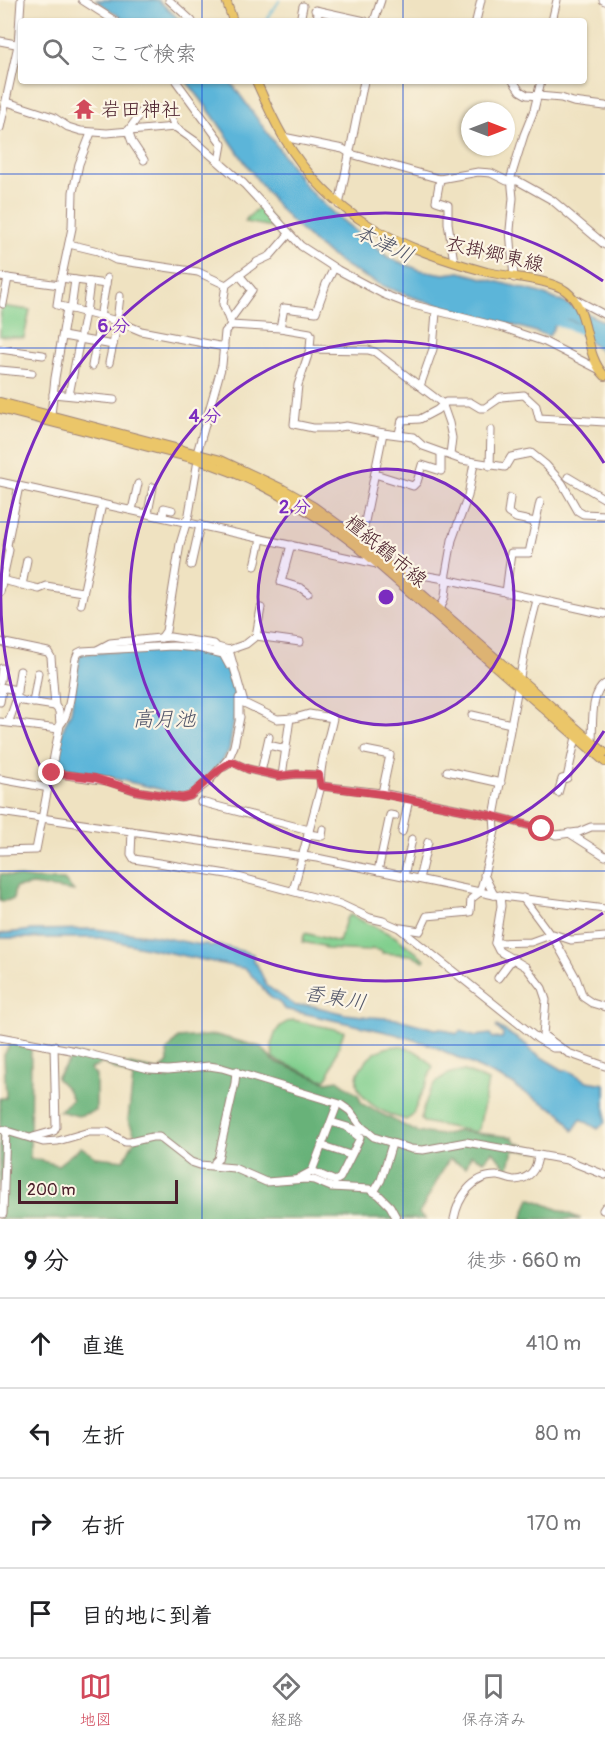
<!DOCTYPE html>
<html lang="ja">
<meta charset="utf-8">
<style>
body{margin:0;font-family:Pangolin,"Klee One",sans-serif;background:#f2f2f2;color:#202124}
.compass{position:absolute;left:461px;top:102px;width:54px;height:54px;border-radius:50%;background:#fff;box-shadow:0 2px 4px #0004;rotate:90deg}
.scale{position:absolute;left:18px;bottom:15px;width:160px;box-sizing:border-box;padding-left:6px;border:3px solid #4a1f2b;border-top:0;font-size:16px;line-height:21px;white-space:nowrap;color:#4a1f2b;-webkit-text-stroke:4px #fcf5e5;paint-order:stroke}
.stop{position:absolute;width:18px;height:18px;margin:-14px;border:4px solid #d1495b;border-radius:50%;background:#fff}
.stop.end{background:#d1495b;border-color:#fff;box-shadow:0 2px 6px #0008}
.list{margin:0;padding:0;list-style:none}
h2{display:flex;justify-content:space-between;align-items:center;height:78px;margin:0;padding:0 24px;font-size:26px}
h2 small{font-size:20px;font-weight:400;color:#757577}
.list li{display:grid;grid-template-columns:39px 1fr auto;gap:18px;align-items:center;box-sizing:border-box;height:90px;padding:0 24px;border-top:2px solid #e0e0e0}
.list b{display:block;font-size:22px;white-space:nowrap}
.list em{font-size:20px;font-style:normal;color:#757577}
.icon{flex:none;width:33px;height:33px;fill:none;stroke:currentColor;stroke-width:2;stroke-linecap:round;stroke-linejoin:round}
.map{position:relative;flex:none;width:605px;height:1219px;overflow:hidden}
.search{position:absolute;background:#fff;box-shadow:0 2px 4px #0004;left:18px;right:18px;top:18px;height:66px;display:flex;align-items:center;gap:15px;box-sizing:border-box;padding:0 21px;border-radius:6px;color:#757577;font-size:22px}
.sheet{height:438px;background:#fff}
nav{display:flex;justify-content:space-around;align-items:center;box-sizing:border-box;height:84px;border-top:2px solid #e0e0e0;background:#fff;font-size:16px;color:#757577}
nav a{display:grid;justify-items:center;gap:3px}
nav .on{color:#d1495b}
.map>svg:first-child{display:block}
.green{fill:#81cf8e;stroke:#66775c;stroke-width:1.5}
.forest{fill:#68b279;stroke:#596852;stroke-width:1.5}
.water{fill:#5bb5d9;stroke:#526a82;stroke-width:1.5}
.lines{fill:none;stroke-linecap:round;stroke-linejoin:round}
.stream{stroke:#5bb5d9;stroke-width:1.5}
.river{stroke:#5bb5d9;stroke-width:9}
.minor-casing{stroke:#9c8076;stroke-width:9}
.major-casing{stroke:#9c8076;stroke-width:10}
.minor{stroke:#fff;stroke-width:7}
.major{stroke:#ebc669;stroke-width:8}
.route{stroke:#d1495b;stroke-width:8}
.grid{fill:none;stroke:#1d4ed8;stroke-width:1.5;stroke-opacity:0.55}
.ring{fill:none;stroke:#7b2cbf;stroke-width:3}
.labels{text-anchor:middle;dominant-baseline:central;stroke-width:4.5;stroke-linejoin:round;paint-order:stroke}
.poi-label{font-size:20px;fill:#4a1f2b;stroke:#fcf5e5;text-anchor:start}
.street-label{font-size:20px;fill:#4a1f2b;stroke:#fcf5e5}
.water-label{font-size:21px;font-style:italic;fill:#505468;stroke:#fcf5e5}
.centre{fill:#7b2cbf;stroke:#fcf5e5;stroke-width:3}
.ring-label{font-size:18px;text-anchor:middle;font-weight:bold;fill:#7b2cbf;stroke:#fcf5e5;stroke-width:4.5;stroke-linejoin:round;paint-order:stroke}
</style>
<div class="map">
<svg width="605" height="1219" viewBox="0 0 605 1219">
<rect width="100%" height="100%" fill="#fcf5e5"/>
<filter id="ink" filterUnits="userSpaceOnUse"><feTurbulence type="fractalNoise" baseFrequency=".0167" numOctaves="2"/><feDisplacementMap in="SourceGraphic" scale="12" xChannelSelector="R" yChannelSelector="G"/><feConvolveMatrix kernelMatrix="1 2 1 2 8 2 1 2 1" color-interpolation-filters="sRGB"/></filter>
<filter id="wash" filterUnits="userSpaceOnUse"><feTurbulence type="fractalNoise" baseFrequency=".008" numOctaves="4" result="noise"/><feDisplacementMap in="SourceGraphic" scale="24" xChannelSelector="R" yChannelSelector="G"/><feGaussianBlur stdDeviation="1.35" result="paint"/><feColorMatrix in="noise" values="0 0 0 0 0 0 0 0 0 0 0 0 0 0 0 0 0 1.4 0 .05"/><feComposite in="paint" operator="in"/></filter>
<g filter="url(#wash)">
<rect width="100%" height="100%" fill="#efe2c1"/>
<!-- green -->
<g class="green">
<polygon points="261,206 275,223 272,227 245,222 247,218"/>
<polygon points="1,306 30,310 24,338 0,336"/>
<polygon points="350,915 394,936 425,959 424,961 411,955 382,953 382,951 371,949 369,951 326,949 323,946 302,942 305,933 339,942 346,919"/>
<path d="M 293,1020 L 344,1031 L 329,1075 L 326,1079 L 320,1079 L 274,1059 C 269,1043 274,1024 293,1020 Z"/>
<path d="M 399,1046 C 413,1048 424,1055 433,1067 L 412,1116 L 406,1120 C 378,1113 336,1089 369,1058 C 377,1050 387,1046 399,1046 Z"/>
<path d="M 465,1071 L 488,1081 L 479,1129 L 475,1132 L 470,1131 L 423,1122 L 421,1118 C 427,1093 435,1071 465,1071 Z"/>
</g>
<!-- forest -->
<g class="forest">
<polygon points="0,874 33,879 64,880 74,891 32,885 15,888 13,900 0,901"/>
<polygon points="216,1035 261,1047 274,1061 327,1082 338,1080 358,1095 362,1104 417,1132 442,1135 458,1131 512,1137 517,1143 543,1151 513,1150 508,1170 493,1151 484,1161 471,1155 466,1167 449,1159 419,1214 426,1219 0,1219 0,1098 6,1098 4,1055 12,1041 31,1045 30,1158 58,1165 81,1147 96,1157 124,1160 136,1137 128,1120 133,1078 103,1063 90,1069 96,1075 96,1111 78,1116 59,1111 72,1100 67,1089 56,1078 74,1054 160,1071 168,1062 167,1051 178,1038"/>
<polygon points="530,1198 581,1219 522,1219"/>
</g>
<!-- water -->
<g class="water">
<polygon points="96,0 158,0 181,21 126,21"/>
<path d="M 186,81 L 230,81 L 307,188 L 332,212 L 389,258 L 420,270 L 444,274 L 460,272 L 537,292 L 565,303 L 605,322 L 605,353 L 604,354 L 578,332 L 577,323 L 569,320 L 558,320 L 549,336 C 493,317 433,308 379,284 C 342,267 308,240 281,210 C 246,170 221,121 186,81 Z"/>
<polygon points="172,648 218,655 224,658 237,702 229,750 221,763 194,789 187,793 179,794 96,774 57,767 55,765 61,734 71,711 80,654"/>
<polygon points="95,929 155,936 201,945 206,944 210,946 223,946 253,954 253,962 257,965 267,986 296,1006 309,1005 345,1014 371,1017 398,1019 435,1029 441,1028 456,1034 461,1031 476,1036 490,1034 493,1038 502,1038 503,1034 496,1027 497,1026 527,1045 531,1051 563,1070 567,1070 587,1081 605,1084 605,1122 598,1129 581,1119 573,1131 561,1113 515,1087 515,1085 431,1045 395,1034 284,1009 280,1003 271,998 246,969 100,938 0,938 0,934 32,930"/>
</g>
<g class="lines">
<!-- stream -->
<polyline class="stream" points="265,21 280,0"/>
<!-- river -->
<polyline class="river" points="547,318 574,327 605,342"/>
</g>
</g>
<g filter="url(#ink)">
<g class="lines">
<!-- minor casing -->
<g class="minor-casing">
<g id="minor">
<polyline points="82,0 115,21"/>
<polyline points="169,0 192,21"/>
<polyline points="603,0 605,1"/>
<polyline points="315,10 365,21"/>
<polyline points="300,21 303,6"/>
<polyline points="316,21 319,11"/>
<polyline points="374,21 381,0"/>
<polyline points="476,21 481,0"/>
<polyline points="552,21 557,0"/>
<polyline points="0,41 21,45"/>
<polyline points="176,81 222,144 219,161"/>
<polyline points="513,81 520,91 527,95 561,98 573,102 605,106"/>
<polyline points="7,102 53,117 68,127 81,131 107,133 175,127 195,141 244,184 301,246 338,270 383,294 406,303 504,328 545,342 598,369"/>
<polyline points="0,128 18,45 21,0"/>
<polyline points="283,137 343,149 351,154 440,179 478,172 491,173 507,181 518,181 552,200 605,245"/>
<polyline points="144,160 132,142 128,131 145,107 168,110 175,127"/>
<polyline points="440,179 436,201 448,205 448,223 454,262"/>
<polyline points="339,205 364,81"/>
<polyline points="69,244 98,251 116,260 198,272 226,285"/>
<polyline points="0,277 60,285 72,228 73,192 79,164 91,133"/>
<polyline points="61,278 106,284"/>
<polyline points="514,278 510,230 513,198 511,177 524,135 534,110 541,81"/>
<polyline points="60,285 57,305 117,321 141,331 224,347"/>
<polyline points="575,299 605,315"/>
<polyline points="3,304 8,278"/>
<polyline points="71,309 75,280"/>
<polyline points="86,313 90,282"/>
<polyline points="100,317 107,278"/>
<polyline points="230,320 252,290 239,275"/>
<polyline points="117,321 120,296"/>
<polyline points="231,325 280,328 310,333 311,335 310,349 368,350 375,352 442,403 449,423 452,438 450,455"/>
<polyline points="280,328 284,308 316,312 326,284 334,268"/>
<polyline points="63,336 113,345"/>
<polyline points="0,349 43,355"/>
<polyline points="310,349 298,385 294,424 313,428 333,428 346,426 383,433"/>
<polyline points="109,363 118,321"/>
<polyline points="92,366 101,317"/>
<polyline points="0,370 32,373"/>
<polyline points="420,386 433,349 436,312"/>
<polyline points="53,394 114,400"/>
<polyline points="69,395 85,313"/>
<polyline points="51,415 55,378 67,308"/>
<polyline points="399,434 402,420 420,419 437,410 446,402 470,402 480,408 485,408 501,397 524,395 536,406 539,418 605,422"/>
<polyline points="197,453 222,365 225,332 231,325 223,304 226,285 257,262 270,256 289,234"/>
<polyline points="490,466 491,430"/>
<polyline points="375,474 413,486 417,482 422,465 441,471 441,453"/>
<polyline points="568,477 605,499"/>
<polyline points="0,482 377,564"/>
<polyline points="510,498 508,513 516,518 535,522"/>
<polyline points="132,510 138,484"/>
<polyline points="148,513 153,487"/>
<polyline points="163,517 164,508 172,510"/>
<polyline points="361,541 383,433 413,437 423,446 462,460 505,467 511,457 531,453 546,465 562,483 578,511 583,514 605,515"/>
<polyline points="291,545 281,582 301,588 308,593"/>
<polyline points="191,565 200,525"/>
<polyline points="255,566 261,539"/>
<polyline points="393,570 445,579 605,614"/>
<polyline points="445,579 452,540 468,496 474,463"/>
<polyline points="2,580 39,589 46,586 82,592"/>
<polyline points="22,585 27,560"/>
<polyline points="0,592 9,550 7,545 19,486"/>
<polyline points="506,593 511,553 529,553 540,502"/>
<polyline points="81,604 102,504"/>
<polyline points="440,610 445,597 447,579"/>
<polyline points="256,636 300,642"/>
<polyline points="161,638 166,631 180,544 189,514 198,460"/>
<polyline points="0,642 48,652 51,657 55,706 59,711 60,725 36,850 0,851"/>
<path d="M 97,650 L 110,643 L 170,637 L 214,644 L 217,647 L 229,650 L 244,703 L 277,719 L 295,718 L 309,714 L 333,718 C 329,738 318,768 321,786"/>
<polyline points="229,650 246,644 256,636 261,608"/>
<polyline points="0,681 2,668"/>
<polyline points="0,687 17,690 17,698 23,701 55,706"/>
<polyline points="0,688 2,690 0,702"/>
<polyline points="17,690 20,671"/>
<polyline points="33,703 38,673"/>
<polyline points="472,715 511,724"/>
<polyline points="239,718 239,698"/>
<polyline points="9,721 17,698"/>
<polyline points="0,722 59,729"/>
<path d="M 60,725 C 71,715 73,674 76,658 L 78,653 L 82,651 L 173,646 L 198,648 L 223,654 L 229,665"/>
<path d="M 592,741 C 593,725 590,693 605,684"/>
<polyline points="268,745 286,749"/>
<polyline points="365,750 390,755 382,793"/>
<polyline points="224,767 232,762 248,769 279,776 297,774 319,775"/>
<polyline points="447,771 501,783"/>
<polyline points="261,772 269,737"/>
<polyline points="52,773 108,781 137,791 182,798 190,796 208,782 229,758 234,746 240,717"/>
<polyline points="282,776 290,718"/>
<polyline points="0,779 49,788"/>
<polyline points="558,793 562,779 567,778 576,737"/>
<polyline points="201,802 309,830"/>
<polyline points="0,812 317,858 494,895 605,909"/>
<polyline points="132,831 131,854 134,859 227,874 340,904 370,918 383,921 399,928 538,1039 553,1048 559,1048"/>
<polyline points="402,832 409,799"/>
<polyline points="569,833 605,856"/>
<polyline points="308,834 322,836 323,829"/>
<polyline points="378,871 390,815 395,816"/>
<polyline points="404,876 412,839"/>
<polyline points="419,879 428,842"/>
<polyline points="293,891 321,786 381,793 494,816 542,829 556,835 579,832 591,827 605,827"/>
<polyline points="494,895 484,875 495,831 494,816 527,639 537,600"/>
<polyline points="500,895 501,906 495,943 499,951 526,967 542,988 546,1000 543,1035 568,1053 605,1066"/>
<polyline points="523,898 557,944 576,978 583,997 592,1003 605,1007"/>
<polyline points="401,928 420,931 427,916 470,912 471,899 480,892 484,878"/>
<polyline points="495,943 531,942 553,934 571,940 605,937"/>
<polyline points="498,978 513,958"/>
<polyline points="0,1037 76,1051 149,1069 168,1070 209,1066 222,1068 340,1104 350,1111 362,1127 374,1137 411,1149 423,1150 466,1142 567,1160 605,1175"/>
<polyline points="331,1122 361,1131 367,1131"/>
<polyline points="0,1129 43,1142 58,1141 89,1132 107,1132 125,1142 130,1142 152,1137 159,1137 191,1162 200,1165 234,1168 266,1182 306,1179 314,1180 331,1187 369,1189 379,1195 390,1206 397,1219"/>
<polyline points="33,1137 54,1131 56,1127 54,1046"/>
<polyline points="323,1146 350,1155"/>
<polyline points="215,1162 218,1159 235,1083 236,1071"/>
<polyline points="312,1171 336,1108"/>
<polyline points="299,1178 312,1171 335,1181 340,1178 360,1138 348,1128"/>
<polyline points="374,1192 381,1180 392,1144"/>
<polyline points="603,1210 605,1207"/>
<polyline points="3,1214 6,1130"/>
<path d="M 454,1219 C 458,1198 472,1175 497,1176 C 503,1176 509,1180 515,1180 C 530,1179 537,1169 538,1155"/>
</g>
</g>
<!-- major casing -->
<g class="major-casing">
<g id="major">
<polyline points="226,0 233,21"/>
<path d="M 256,81 C 265,100 273,120 284,138 C 333,220 400,248 487,272 C 508,277 551,279 566,291 C 592,311 582,353 605,376"/>
<polyline points="0,402 221,460 283,489 313,506 361,541 605,753"/>
<path d="M 0,409 L 195,459 C 254,477 308,508 357,546 L 605,762"/>
</g>
</g>
<!-- minor -->
<use href="#minor" class="minor"/>
<!-- major -->
<use href="#major" class="major"/>
</g>
</g>
<g class="lines" filter="url(#ink)">
<!-- route -->
<polyline class="route" points="52,773 95,778 137,791 182,798 190,796 220,769 232,762 248,769 279,776 297,774 319,775 321,786 382,794 494,816 542,829"/>
</g>
<!-- grid -->
<path class="grid" d="M 202,0 L 202,21M 403,0 L 403,21M 202,81 L 202,1219M 403,81 L 403,1219M 0,174 L 605,174M 0,348 L 605,348M 0,522 L 605,522M 0,697 L 605,697M 0,871 L 605,871M 0,1045 L 605,1045"/>
<!-- distance rings -->
<circle cx="386" cy="597" r="128" fill="#7b2cbf" fill-opacity=".12"/>
<g class="ring">
<circle cx="386" cy="597" r="128"/>
<path d="M604 731A256 256 0 1 1 604 463"/>
<path d="M603 913A384 384 0 1 1 603 281"/>
</g>
<!-- icons -->
<defs>
<g id="temple-bare" transform="scale(1.62)"><path d="M0-6L5-2H3V0L6.5 2.5H4V6H1.5V3h-3V6H-4V2.5H-6.5L-3 0V-2H-5Z" fill="#d1495b" stroke="#fcf5e5" stroke-width="2.5" paint-order="stroke"/></g>
</defs>
<g fill-rule="evenodd">
<use href="#temple-bare" x="84" y="109"/>
</g>
<g class="labels">
<!-- poi labels -->
<g class="poi-label">
<text x="101" y="109">岩田神社</text>
</g>
<!-- street labels -->
<g class="street-label">
<text transform="translate(495 254) rotate(13)">衣掛郷東線</text>
<text transform="translate(386 551) rotate(40)">檀紙鶴市線</text>
</g>
<!-- water labels -->
<g class="water-label">
<text transform="translate(384 244) rotate(26)">本津川</text>
<text x="164" y="719">高月池</text>
<text transform="translate(335 998) rotate(10)">香東川</text>
</g>
</g>
<circle cx="386" cy="597" r="9" class="centre"/>
<g class="ring-label">
<text x="114" y="332">6 分</text>
<text x="205" y="422">4 分</text>
<text x="295" y="513">2 分</text>
</g>
</svg>
<svg class="compass" viewBox="-18 -18 36 36"><path d="M0-13l5 13h-10z" fill="#e53935"/><path d="M0 13l5-13h-10z" fill="#757577"/></svg>
<div class="scale">200 m</div>
<div class="stop" style="left:542px;top:829px"></div>
<div class="stop end" style="left:52px;top:773px"></div>
<div class="search"><svg class="icon" aria-label="search" viewBox="0 0 24 24"><circle cx="10" cy="10" r="6"/><path d="M15 15l6 6"/></svg>ここで検索</div>
</div>
<section class="sheet">
<h2>9 分<small>徒歩 · 660 m</small></h2>
<ul class="list">
<li><svg class="icon" aria-label="ahead" viewBox="0 0 24 24"><path d="M12 20V5M6 11l6-6 6 6"/></svg><div><b>直進</b></div><em>410 m</em></li>
<li><svg class="icon" aria-label="left" viewBox="0 0 24 24"><path d="M17 20v-9H6M10 6l-5 5 5 5"/></svg><div><b>左折</b></div><em>80 m</em></li>
<li><svg class="icon" aria-label="right" viewBox="0 0 24 24"><path d="M7 20v-9h11M14 6l5 5-5 5"/></svg><div><b>右折</b></div><em>170 m</em></li>
<li><svg class="icon" aria-label="arrive" viewBox="0 0 24 24"><path d="M6 21V4h12l-3 4 3 4H6"/></svg><div><b>目的地に到着</b></div></li>
</ul>
</section>
<nav>
<a class="on"><svg class="icon" aria-label="map" viewBox="0 0 24 24"><path d="M3 6l6-2 6 2 6-2v14l-6 2-6-2-6 2zM9 4v14M15 6v14"/></svg>地図</a>
<a><svg class="icon" aria-label="directions" viewBox="0 0 24 24"><path d="M12 3l9 9-9 9-9-9zM9 14v-3h6M13 9l2 2-2 2"/></svg>経路</a>
<a><svg class="icon" aria-label="saved" viewBox="0 0 24 24"><path d="M7 4h10v16l-5-4-5 4z"/></svg>保存済み</a>
</nav>
